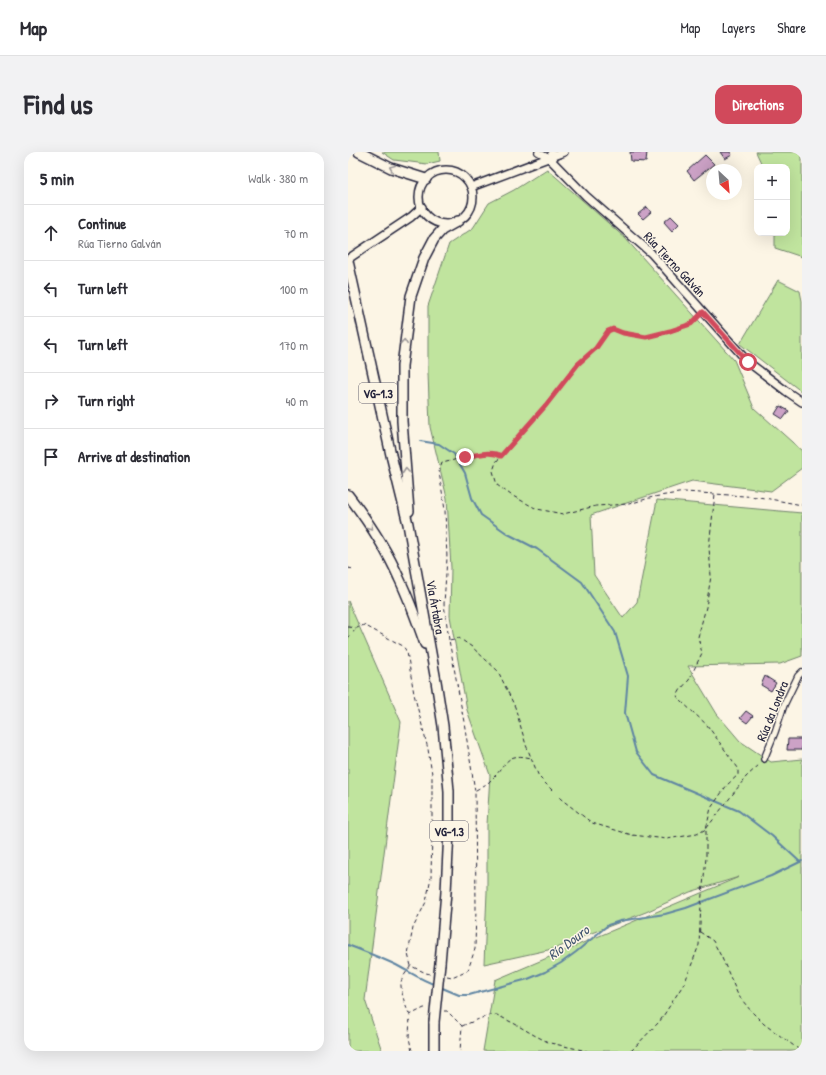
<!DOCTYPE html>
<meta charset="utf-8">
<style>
body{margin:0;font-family:"Patrick Hand",sans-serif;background:#f2f2f3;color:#2b2b33}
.controls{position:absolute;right:12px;top:12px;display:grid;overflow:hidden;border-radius:8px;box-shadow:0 4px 16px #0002}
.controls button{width:36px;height:36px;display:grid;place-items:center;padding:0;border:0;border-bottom:1px solid #e1e1e2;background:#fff;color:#2b2b33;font:20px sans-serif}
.compass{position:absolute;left:358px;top:12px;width:36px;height:36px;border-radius:50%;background:#fff;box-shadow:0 4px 16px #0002;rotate:154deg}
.stop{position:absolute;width:12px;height:12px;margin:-9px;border:3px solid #d1495b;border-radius:50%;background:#fff}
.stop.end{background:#d1495b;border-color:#fff;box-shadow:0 1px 4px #0008}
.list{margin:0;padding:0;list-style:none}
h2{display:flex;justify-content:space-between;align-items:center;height:52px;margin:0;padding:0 16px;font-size:17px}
h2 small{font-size:13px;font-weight:400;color:#7c7c81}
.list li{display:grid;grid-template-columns:26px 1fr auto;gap:12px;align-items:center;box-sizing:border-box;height:56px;padding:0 16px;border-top:1px solid #e1e1e2}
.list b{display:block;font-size:15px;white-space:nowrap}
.list p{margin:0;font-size:13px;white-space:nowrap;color:#7c7c81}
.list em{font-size:13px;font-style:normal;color:#7c7c81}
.icon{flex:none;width:22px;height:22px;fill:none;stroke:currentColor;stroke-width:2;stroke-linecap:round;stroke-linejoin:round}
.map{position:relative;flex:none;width:454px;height:899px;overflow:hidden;border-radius:12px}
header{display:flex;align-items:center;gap:24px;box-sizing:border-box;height:56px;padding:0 20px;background:#fff;border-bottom:1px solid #e1e1e2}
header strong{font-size:19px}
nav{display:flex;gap:22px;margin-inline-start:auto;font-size:14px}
.intro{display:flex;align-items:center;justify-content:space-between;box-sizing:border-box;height:96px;padding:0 24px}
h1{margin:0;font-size:28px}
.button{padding:10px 18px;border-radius:12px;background:#d1495b;color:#fff;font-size:14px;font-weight:700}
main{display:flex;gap:24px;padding:0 24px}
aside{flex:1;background:#fff;border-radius:12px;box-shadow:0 4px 16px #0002}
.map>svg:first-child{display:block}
.green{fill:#c0e49e;stroke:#71836c}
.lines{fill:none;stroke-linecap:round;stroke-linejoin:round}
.stream{stroke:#5f85a3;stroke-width:2}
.building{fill:#cca2c6;stroke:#22223b}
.minor-casing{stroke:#22223b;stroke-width:8}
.tertiary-casing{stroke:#22223b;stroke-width:10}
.trunk-casing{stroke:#22223b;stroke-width:12}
.path{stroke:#22223b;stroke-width:1;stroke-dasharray:4 3;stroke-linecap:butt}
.minor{stroke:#fcf5e5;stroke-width:5.5}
.tertiary{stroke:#fcf5e5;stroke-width:7}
.trunk{stroke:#fcf5e5;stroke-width:9}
.trunk-bridge-casing{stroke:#22223b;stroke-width:12;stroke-linecap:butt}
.trunk-bridge{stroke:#fcf5e5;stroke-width:9}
.oneway{stroke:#9a9698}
.route{stroke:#d1495b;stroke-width:5}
.labels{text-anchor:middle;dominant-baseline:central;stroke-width:3;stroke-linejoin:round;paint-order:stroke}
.shield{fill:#fcf5e5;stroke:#63616e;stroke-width:1}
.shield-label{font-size:12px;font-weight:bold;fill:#22223b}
.street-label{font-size:13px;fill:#22223b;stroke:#fcf5e5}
.water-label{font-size:14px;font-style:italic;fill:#40546f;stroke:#fcf5e5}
</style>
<header>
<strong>Map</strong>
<nav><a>Map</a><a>Layers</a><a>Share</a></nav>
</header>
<div class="intro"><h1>Find us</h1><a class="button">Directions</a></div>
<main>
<aside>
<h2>5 min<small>Walk · 380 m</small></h2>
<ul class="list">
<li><svg class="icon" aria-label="ahead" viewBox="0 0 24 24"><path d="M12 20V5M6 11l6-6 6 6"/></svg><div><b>Continue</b><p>Rúa Tierno Galván</p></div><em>70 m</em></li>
<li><svg class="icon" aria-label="left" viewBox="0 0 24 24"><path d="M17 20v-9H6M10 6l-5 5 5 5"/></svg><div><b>Turn left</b></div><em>100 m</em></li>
<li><svg class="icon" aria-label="left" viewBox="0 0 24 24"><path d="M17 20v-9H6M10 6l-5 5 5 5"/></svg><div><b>Turn left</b></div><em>170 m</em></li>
<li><svg class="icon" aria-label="right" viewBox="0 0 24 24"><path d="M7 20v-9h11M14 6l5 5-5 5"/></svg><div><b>Turn right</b></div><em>40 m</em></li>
<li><svg class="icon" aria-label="arrive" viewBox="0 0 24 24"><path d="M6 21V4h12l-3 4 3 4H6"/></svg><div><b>Arrive at destination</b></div></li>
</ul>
</aside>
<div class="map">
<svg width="454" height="899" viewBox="0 0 454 899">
<rect width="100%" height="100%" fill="#fcf5e5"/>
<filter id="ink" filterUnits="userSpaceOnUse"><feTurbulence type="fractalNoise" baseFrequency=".025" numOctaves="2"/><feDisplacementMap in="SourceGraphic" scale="8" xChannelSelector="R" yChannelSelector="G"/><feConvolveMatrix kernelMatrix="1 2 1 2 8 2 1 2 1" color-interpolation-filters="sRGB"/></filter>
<g filter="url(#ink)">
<!-- green -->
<g class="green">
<polygon points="34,0 91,0 92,9 79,12 46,8"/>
<polygon points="408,0 454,0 454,105 427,96 427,81 439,81 439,15 415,15"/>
<polygon points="199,17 277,86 386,208 406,256 454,299 454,316 423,339 344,329 243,363 246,423 275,466 289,450 309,348 454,361 454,504 432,512 340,514 369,562 392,589 423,610 454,607 454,899 135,899 147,828 391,725 342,740 298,760 241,782 209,796 136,812 139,740 139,673 142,623 119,558 102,464 103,416 99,346 82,275 80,221 80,154 101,92 125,76 141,51 166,38"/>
<polygon points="430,128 452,139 454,149 454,240 392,192"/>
<polygon points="0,449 53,570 17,848 34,899 0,899"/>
</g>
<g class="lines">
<!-- stream -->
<g class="stream">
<polyline points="72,289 91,292 106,302 117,321 124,346 133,363 160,382 189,397 234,430 267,480 280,524 277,561 288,600 306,623 391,659 424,684 452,710"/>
<path d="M 0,793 C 15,799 31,805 46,812 C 60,819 73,828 88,833"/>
<polyline points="92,835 111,843 121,843 180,827 197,820 213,811 228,800 260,773 272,769 317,762 338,756 423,724 454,709"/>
</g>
</g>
<!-- building -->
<g class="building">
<polygon points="282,0 299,0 298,10 283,9"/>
<polygon points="372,0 382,0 384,3 377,7"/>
<polygon points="357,3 366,12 346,28 339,19"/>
<polygon points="299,55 303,60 295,67 290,62"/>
<polygon points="323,64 331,72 324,79 316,70"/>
<polygon points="432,254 441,259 435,267 427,262"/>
<polygon points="417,524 428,531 423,539 413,533"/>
<polygon points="398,559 405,564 399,571 392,566"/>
<polygon points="440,587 454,587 454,598 439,598"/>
</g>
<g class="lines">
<!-- minor casing -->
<g class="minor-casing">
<g id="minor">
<polyline points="190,0 201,6 204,0"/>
<polyline points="416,607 427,580 436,553 450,524 454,520"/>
</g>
</g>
<!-- tertiary casing -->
<g class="tertiary-casing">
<g id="tertiary">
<polyline points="201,6 238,44 303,101 400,210 438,239 454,250"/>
<circle cx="98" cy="45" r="27"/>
<polyline points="123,35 216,0"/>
<polyline points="0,107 63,65 74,55"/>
</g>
</g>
<!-- trunk casing -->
<g class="trunk-casing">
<g id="trunk">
<polyline points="11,0 43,16 78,27"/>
<polyline points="0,109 43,303 60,372 88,529 95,574 101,639 101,679 98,740 92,811"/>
<path d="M 0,343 C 20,369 38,396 51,426 C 61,447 69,469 77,492"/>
<polyline points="61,359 54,269 54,214 63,144 76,106 86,87 94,78 110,69"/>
<polyline points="86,899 86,870"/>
</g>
</g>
<!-- path -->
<g class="path">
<polyline points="351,164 343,172 323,179 298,185 275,181 265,177 260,179 248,196 230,212 198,253 148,310 145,319 149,333 163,343 189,357 215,362 248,354 281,352 305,345 337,340 411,345 454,353"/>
<polyline points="0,416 6,417"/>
<polyline points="0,475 9,476 16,473 55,494 59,500 66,542 80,597 84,622 84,679 83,725 78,750 65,776 60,802 63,814 78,821 82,822"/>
<polyline points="0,486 8,477"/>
<path d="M 101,488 L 96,452 L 99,406 L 97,358 L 91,320 L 94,311 C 109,308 140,296 153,303"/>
<path d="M 128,638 C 133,635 140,632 144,627 C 160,612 157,600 183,606"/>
<polyline points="352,780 365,789 374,806 390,843 403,859 416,872 453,899"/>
<polyline points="99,824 104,825 120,818 127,797 128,756 127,639 116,570 101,488 111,486 124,495 150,519 167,555 178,593 191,625 213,647 244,671 284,683 319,687 349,682 358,677 363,656 379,633 390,623 390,616 359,573 334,550 329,544 333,537 341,528 354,501 350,485 358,455 363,424 361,395 367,342"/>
<polyline points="96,859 99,859 114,874 112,899"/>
<path d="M 62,863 C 58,857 52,838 53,830 C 55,824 59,819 63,814"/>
<polyline points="114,874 141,863 149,863 167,872 186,883 202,891 239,899"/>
<polyline points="64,899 61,886 62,863 76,856 79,856"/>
<polyline points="283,899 312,869 337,830 351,793 353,752 358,706 358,677 398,625 412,612"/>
</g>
<!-- minor -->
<use href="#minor" class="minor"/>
<!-- tertiary -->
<use href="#tertiary" class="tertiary"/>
<!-- trunk -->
<use href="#trunk" class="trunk"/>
<!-- trunk-bridge casing -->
<g class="trunk-bridge-casing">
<polyline id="trunk-bridge" points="86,870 92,811"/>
</g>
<!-- trunk-bridge -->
<use href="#trunk-bridge" class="trunk-bridge"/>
</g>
<!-- one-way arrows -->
<defs><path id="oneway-chevron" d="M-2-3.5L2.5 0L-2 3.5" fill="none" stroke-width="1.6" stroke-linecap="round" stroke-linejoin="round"/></defs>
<g class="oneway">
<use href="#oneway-chevron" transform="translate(44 16) rotate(-159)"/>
<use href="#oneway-chevron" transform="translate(56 190) rotate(-84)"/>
<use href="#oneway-chevron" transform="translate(58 319) rotate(-95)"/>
<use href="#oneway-chevron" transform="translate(22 375) rotate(56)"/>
</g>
</g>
<g class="lines" filter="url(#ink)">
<!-- route -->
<path class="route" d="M 117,305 C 129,303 143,298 153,304 L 198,253 L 230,212 L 248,196 L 260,179 L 265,177 L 275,181 L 298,185 L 322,179 L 343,172 L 355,160 L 400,210"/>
</g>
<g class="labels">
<!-- shield labels -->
<g class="shield">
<rect x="11" y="231" width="38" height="20" rx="3"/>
<rect x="82" y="669" width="38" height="20" rx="3"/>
</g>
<g class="shield-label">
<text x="30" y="241">VG-1.3</text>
<text x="101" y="679">VG-1.3</text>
</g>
<!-- street labels -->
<g class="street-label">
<text transform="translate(327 112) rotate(47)">Rúa Tierno Galván</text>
<text transform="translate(88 455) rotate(80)">Vía Ártabra</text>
<text transform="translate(424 559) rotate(-68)">Rúa da Londra</text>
</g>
<!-- water labels -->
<g class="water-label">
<text transform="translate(220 790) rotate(-37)">Río Douro</text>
</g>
</g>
</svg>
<div class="controls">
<button>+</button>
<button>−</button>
</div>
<svg class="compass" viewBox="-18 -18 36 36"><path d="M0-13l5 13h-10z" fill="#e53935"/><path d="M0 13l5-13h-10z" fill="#7c7c81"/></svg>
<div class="stop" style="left:400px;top:210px"></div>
<div class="stop end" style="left:117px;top:305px"></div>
</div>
</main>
